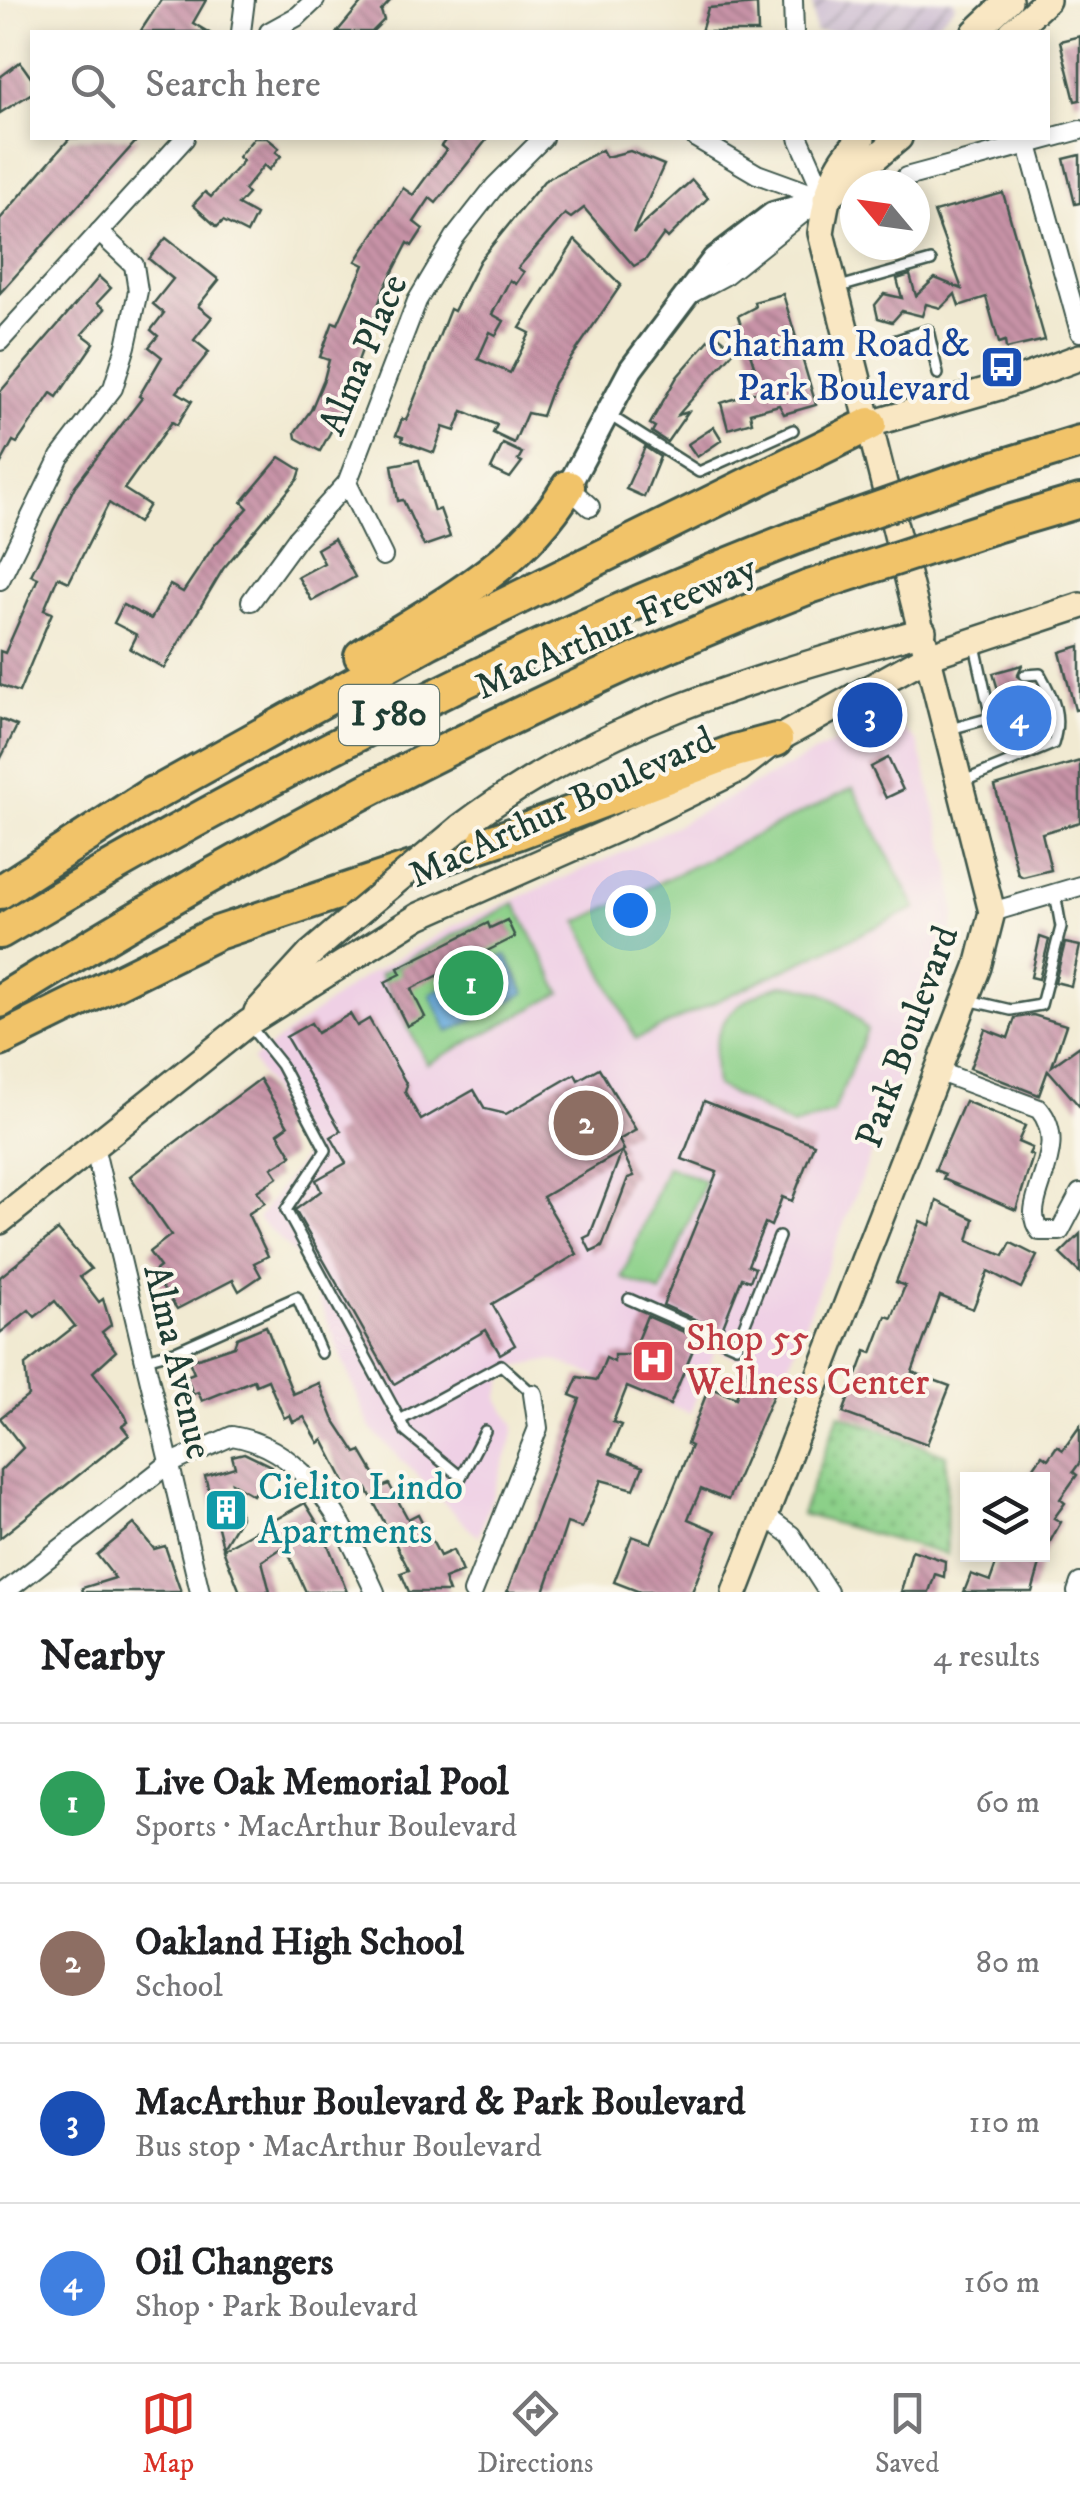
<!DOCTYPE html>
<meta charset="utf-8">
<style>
body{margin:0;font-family:"IM FELL DW Pica",serif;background:#f6f6f6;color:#202124}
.controls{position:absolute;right:30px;bottom:30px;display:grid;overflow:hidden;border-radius:0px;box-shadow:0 5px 15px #0003}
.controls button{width:90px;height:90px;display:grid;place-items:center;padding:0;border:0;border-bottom:2px solid #e0e0e0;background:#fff;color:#202124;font:50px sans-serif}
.compass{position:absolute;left:840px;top:170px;width:90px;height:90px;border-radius:50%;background:#fff;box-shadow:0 5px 15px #0003;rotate:299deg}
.you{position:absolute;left:630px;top:910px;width:35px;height:35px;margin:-25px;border:8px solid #fff;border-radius:50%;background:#1a73e8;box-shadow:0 0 0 15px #1a73e833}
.badge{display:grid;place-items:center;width:65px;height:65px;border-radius:50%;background:#d93025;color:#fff;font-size:32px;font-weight:700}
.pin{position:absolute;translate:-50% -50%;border:5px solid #fff;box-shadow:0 2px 10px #0006}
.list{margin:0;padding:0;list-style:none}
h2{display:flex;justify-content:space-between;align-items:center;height:130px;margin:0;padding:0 40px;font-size:42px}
h2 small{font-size:32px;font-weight:400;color:#757577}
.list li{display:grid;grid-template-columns:65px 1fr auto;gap:30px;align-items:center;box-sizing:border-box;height:160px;padding:0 40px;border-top:2px solid #e0e0e0}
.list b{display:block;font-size:38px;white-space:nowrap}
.list p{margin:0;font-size:32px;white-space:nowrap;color:#757577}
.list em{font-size:32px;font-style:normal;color:#757577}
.icon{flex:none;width:55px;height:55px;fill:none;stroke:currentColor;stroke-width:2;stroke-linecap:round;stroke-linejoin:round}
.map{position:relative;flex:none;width:1080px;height:1592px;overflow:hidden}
.search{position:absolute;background:#fff;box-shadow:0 5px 15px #0003;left:30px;right:30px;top:30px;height:110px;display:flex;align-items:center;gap:25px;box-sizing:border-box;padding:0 35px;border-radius:0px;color:#757577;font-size:38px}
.sheet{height:770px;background:#fff}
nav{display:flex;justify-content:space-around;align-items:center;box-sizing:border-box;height:140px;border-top:2px solid #e0e0e0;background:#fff;font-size:28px;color:#757577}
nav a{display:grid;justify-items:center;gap:5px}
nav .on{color:#d93025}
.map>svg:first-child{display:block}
.built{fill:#efd0e5}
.industrial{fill:url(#industrial-furrows)}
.grass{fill:url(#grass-dots);stroke:#56865e;stroke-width:2.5}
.pitch{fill:#8cd089;stroke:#56865e;stroke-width:2.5}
.water{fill:#69acde;stroke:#447489;stroke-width:2.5}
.building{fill:url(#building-back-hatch)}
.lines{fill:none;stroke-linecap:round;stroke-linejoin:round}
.service-casing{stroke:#3e574c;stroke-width:14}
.minor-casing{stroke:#3e574c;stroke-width:22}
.tertiary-casing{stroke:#3e574c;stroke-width:28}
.secondary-casing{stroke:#3e574c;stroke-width:30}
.motorway-casing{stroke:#3e574c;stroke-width:38}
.service{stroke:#fff;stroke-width:9}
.minor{stroke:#fff;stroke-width:18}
.tertiary{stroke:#fff;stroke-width:22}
.secondary{stroke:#f9e7c3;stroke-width:25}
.motorway{stroke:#f1c369;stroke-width:32}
.secondary-bridge-casing{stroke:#3e574c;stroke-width:30;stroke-linecap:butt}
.motorway-bridge-casing{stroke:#3e574c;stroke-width:38;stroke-linecap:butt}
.secondary-bridge{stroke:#f9e7c3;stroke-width:25}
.motorway-bridge{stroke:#f1c369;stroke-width:32}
.labels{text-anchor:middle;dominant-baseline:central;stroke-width:8;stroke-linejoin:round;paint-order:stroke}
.shield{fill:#fbf7ec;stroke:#61756b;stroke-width:2.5}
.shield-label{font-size:35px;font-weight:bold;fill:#1f3d34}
.transit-label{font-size:38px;fill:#164399;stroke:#fbf7ec;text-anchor:end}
.street-label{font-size:38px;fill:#1f3d34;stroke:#fbf7ec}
.health-label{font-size:38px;fill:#be3a42;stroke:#fbf7ec;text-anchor:start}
.culture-label{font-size:38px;fill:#0d838f;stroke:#fbf7ec;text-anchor:start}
</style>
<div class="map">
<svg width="1080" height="1592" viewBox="0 0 1080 1592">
<defs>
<pattern id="industrial-furrows" width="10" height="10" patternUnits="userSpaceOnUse" patternTransform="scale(2.5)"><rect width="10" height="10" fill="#cdbed2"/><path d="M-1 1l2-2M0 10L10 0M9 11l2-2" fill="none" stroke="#a69cab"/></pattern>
<pattern id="grass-dots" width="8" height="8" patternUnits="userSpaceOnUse" patternTransform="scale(2.5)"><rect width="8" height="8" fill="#8cd089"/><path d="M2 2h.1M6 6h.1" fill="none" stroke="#72aa71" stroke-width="1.8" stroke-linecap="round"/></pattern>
<pattern id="building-back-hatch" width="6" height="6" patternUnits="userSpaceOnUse" patternTransform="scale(2.5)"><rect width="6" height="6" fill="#c893a7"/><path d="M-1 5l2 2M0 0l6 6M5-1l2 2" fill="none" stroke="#a27989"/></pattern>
</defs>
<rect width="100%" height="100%" fill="#fbf7ec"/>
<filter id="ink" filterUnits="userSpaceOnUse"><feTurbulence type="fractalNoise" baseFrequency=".01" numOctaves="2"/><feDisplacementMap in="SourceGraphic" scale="20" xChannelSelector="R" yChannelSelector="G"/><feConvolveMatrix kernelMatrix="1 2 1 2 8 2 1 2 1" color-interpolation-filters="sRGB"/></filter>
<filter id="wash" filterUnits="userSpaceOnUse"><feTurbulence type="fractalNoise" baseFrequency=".0048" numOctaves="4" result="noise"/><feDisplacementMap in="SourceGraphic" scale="40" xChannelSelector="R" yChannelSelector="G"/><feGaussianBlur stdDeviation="2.25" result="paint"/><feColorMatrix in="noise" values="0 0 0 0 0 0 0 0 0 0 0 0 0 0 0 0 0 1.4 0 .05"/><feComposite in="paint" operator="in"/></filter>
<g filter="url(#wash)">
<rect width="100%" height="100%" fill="#f1ead2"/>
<!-- built -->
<polygon class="built" points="882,723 901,727 918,743 950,865 955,916 943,969 784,1377 715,1349 690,1413 554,1360 514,1367 504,1377 498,1399 514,1424 514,1434 478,1537 370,1428 304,1263 258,1218 307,1152 252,1060 357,981 455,925 630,849 862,728"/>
<!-- industrial -->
<polygon class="industrial" points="812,0 954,0 955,6 928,32 815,32"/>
<!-- grass -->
<polygon class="grass" points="839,1414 946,1455 947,1555 801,1514"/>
<!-- pitch -->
<g class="pitch">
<polygon points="853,788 916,908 636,1039 578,922"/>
<polygon points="515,903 561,993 427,1064 380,974"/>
<path d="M 782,985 C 820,986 843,1000 867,1030 L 833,1113 L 793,1126 L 716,1086 C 708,1029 726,1001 782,985 Z"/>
<polygon points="667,1166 705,1181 661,1293 622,1278"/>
</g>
<!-- water -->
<polygon class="water" points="506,955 525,993 449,1032 430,994"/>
<g id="blocks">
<!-- building -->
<g class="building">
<polygon points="161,0 206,0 193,23 208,32 140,32"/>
<polygon points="364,0 391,0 381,11 384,20 372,32 337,32"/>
<polygon points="757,4 758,32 701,32 708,8"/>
<polygon points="1080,36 1080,100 1075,101 1060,41"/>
<polygon points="20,62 32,79 32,93 0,113 0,77"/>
<polygon points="70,138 139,138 0,293 0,219"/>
<polygon points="254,138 267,138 279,148 276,152 281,156 269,170 264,165 244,190 248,194 238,205 256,215 247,233 223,221 217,227 193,205 205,192 211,197 243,161 238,157"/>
<polygon points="447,138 488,138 436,203 430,198 414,222 423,229 412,246 408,243 384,289 336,422 320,451 296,438 295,432 311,410 324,379 329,360 320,357 333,322 338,324 364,265 356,261 403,188 413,195 446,150 441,146"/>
<polygon points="602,150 606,157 630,151 664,165 633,233 692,180 708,198 668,238 664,234 646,259 634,266 584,208 571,218 565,214 518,268 524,272 516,284 510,280 492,314 504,321 496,335 490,332 478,359 510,373 530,333 520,328 575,240 621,285 554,383 542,416 527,413 514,443 493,433 497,425 463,411 455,431 443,427 434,453 402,441 403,437 396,435 402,419 406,420 450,309 454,311 480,260 544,181"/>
<polygon points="1080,155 1080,203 1075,204 1064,159"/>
<polygon points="1003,193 1045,340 1006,349 1005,341 999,343 986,297 959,306 955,294 941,308 926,304 922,316 902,311 892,322 878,318 875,305 884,294 902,298 897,279 910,275 916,296 935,278 962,289 934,212"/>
<polygon points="166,238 219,280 198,306 212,317 194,340 209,352 177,392 192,401 177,425 172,422 124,489 149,505 138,523 109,503 69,582 58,577 44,610 52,613 19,692 0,685 0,651 5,653 38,578 31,575 75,486 142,398 139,396 162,357 149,347 158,336 151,330 164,313 153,304 173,279 149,259"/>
<polygon points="99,277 111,288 97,303 105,309 82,334 94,343 57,397 51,393 17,443 13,441 0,465 0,392"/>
<polygon points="783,294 816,405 784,414 779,405 750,413 752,422 728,429 721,403 762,390 738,316 755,307 754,302"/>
<polygon points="715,333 735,350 678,415 688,412 667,442 652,432 655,427 650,424 677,377"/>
<polygon points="714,427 722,440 697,457 688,444"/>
<polygon points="503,444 522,453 518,460 522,462 510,478 491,469"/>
<polygon points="645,447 660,457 644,497 626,489"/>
<polygon points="280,457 301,470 298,479 223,569 164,668 130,649 137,635 114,623 123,605 151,619 170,585 183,592 213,547 248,508 242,502"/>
<polygon points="419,460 434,511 440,509 450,537 424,546 403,500 398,501 392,465"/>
<polygon points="334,539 355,577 312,601 298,577 324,563 317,549"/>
<polygon points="1080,646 1080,709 1075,710 1060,652"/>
<polygon points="1022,665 1017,676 1027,683 1031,697 1026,706 1036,713 1039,723 1010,731 1007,722 1012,711 1003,706 993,673"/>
<polygon points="0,719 17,726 0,760"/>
<polygon points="888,758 903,790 886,798 871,767"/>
<polygon points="1080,761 1080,822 1042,833 1051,870 1023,877 1018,874 995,786"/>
<polygon points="507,920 515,937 411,989 425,1017 407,1026 385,982 401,974 398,968 488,923 490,928"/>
<polygon points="1040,937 1049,940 1039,979 1031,977"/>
<polygon points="1065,943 1080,946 1071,986 1055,982"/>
<polygon points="350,1014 357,1026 369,1019 407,1085 405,1092 421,1120 474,1090 485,1109 506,1114 575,1074 578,1080 599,1068 636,1130 619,1140 624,1150 543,1197 577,1254 492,1304 515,1345 500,1354 486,1330 394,1384 295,1210 321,1191 316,1180 346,1163 331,1137 341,1131 286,1037 311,1023 317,1033"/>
<polygon points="1033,1015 1066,1025 1052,1066 1080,1046 1080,1107 1048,1070 1039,1095 970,1068 985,1029 1008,1038 1015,1018"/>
<polygon points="260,1079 288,1126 278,1133 292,1156 272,1168 278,1177 257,1191 265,1203 248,1214 268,1256 254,1263 261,1276 239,1291 233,1280 177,1309 159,1283 155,1271 160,1267 149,1252 171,1235 130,1176"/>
<polygon points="704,1101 814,1144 792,1201 782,1197 771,1226 765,1223 748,1265 755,1268 750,1281 742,1278 721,1331 663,1305 717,1172 682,1159"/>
<polygon points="965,1101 1025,1126 1018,1142 1032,1148 1029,1154 1033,1156 1016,1210 943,1179 945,1174 935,1170"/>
<polygon points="622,1151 634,1176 628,1178 602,1247 591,1252 584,1238 590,1235"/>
<polygon points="937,1201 974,1219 968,1241 1004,1256 1011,1243 1037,1256 1021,1288 988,1271 973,1309 940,1296 912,1372 950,1386 927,1444 843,1413 866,1351 872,1353 886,1316 892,1318 905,1286 896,1282 920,1221 930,1225"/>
<polygon points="58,1230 91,1269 80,1277 99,1302 103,1299 111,1325 102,1332 116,1351 93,1372 125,1415 128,1422 122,1426 129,1435 0,1538 0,1471 23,1448 0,1418 28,1396 25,1365 75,1326 55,1301 35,1317 29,1310 0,1333 0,1277"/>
<polygon points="1080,1234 1080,1273 1060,1254"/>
<polygon points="647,1316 698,1338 670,1405 627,1387 613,1422 621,1425 609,1453 643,1467 634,1489 601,1480 582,1528 567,1523 544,1592 507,1592 580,1399 570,1395 578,1377 597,1380 606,1358 614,1362 614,1355 631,1355"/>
<polygon points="266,1326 293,1394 319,1383 333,1418 356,1453 361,1451 382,1487 389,1484 408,1519 418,1514 440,1556 453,1550 462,1572 444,1579 449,1592 409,1592 401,1573 409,1570 367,1489 355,1496 348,1488 323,1440 319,1443 304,1417 293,1422 290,1415 284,1418 268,1380 256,1385 254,1380 202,1401 198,1392 193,1394 186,1376 194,1373 189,1361 234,1346 237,1338"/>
<polygon points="747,1369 779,1381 728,1500 701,1489 690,1514 688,1519 716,1531 692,1592 640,1592 614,1582 632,1536 651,1543 691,1446 687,1444 709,1387 736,1398"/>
<polygon points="1080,1426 1080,1462 1073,1472 1077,1475 1060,1499 1065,1503 1054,1518 1061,1522 1043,1554 1032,1592 964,1592 971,1574 990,1581 997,1561 1006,1564 1013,1554 1042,1554 1042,1480 1025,1480 1042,1455 1048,1459 1057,1446 1063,1450"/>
<polygon points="244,1453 271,1466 253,1495 232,1483 241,1517 223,1547 205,1476 235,1467 232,1456"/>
<polygon points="305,1503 323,1532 347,1592 306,1592 285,1546 262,1561 270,1592 240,1592 223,1549"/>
<polygon points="134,1524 154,1549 165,1546 181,1592 83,1592 82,1588 115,1578 97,1555"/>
<polygon points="912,1550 945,1561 944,1577 935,1574 929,1592 901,1592"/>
</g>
</g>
</g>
<g filter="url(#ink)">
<use href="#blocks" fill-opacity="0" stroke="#3e574c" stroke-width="2.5"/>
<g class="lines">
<!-- service casing -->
<g class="service-casing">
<g id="service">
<polyline points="915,214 919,228"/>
<polyline points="836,288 931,261"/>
<polyline points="854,354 928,330 938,374"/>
<polyline points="609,415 699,472 793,430"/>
<polyline points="974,641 991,718"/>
<polyline points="950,729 1005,714"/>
<path d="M 1032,747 C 1049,736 1060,720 1044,702 L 1034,705"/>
<path d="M 964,781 L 1053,744 C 1062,716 1054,699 1040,674 L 1025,675"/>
<polyline points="968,1000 1011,1010 1041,1005 1061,927 1055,893"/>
<polyline points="249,1025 281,1065 326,1150 286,1210 400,1420 501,1365 533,1394"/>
<polyline points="629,1299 736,1346 779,1237"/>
<polyline points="146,1359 178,1350 297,1297 321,1353"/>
<polyline points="400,1420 406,1432 461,1477 485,1431"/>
</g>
</g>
<!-- minor casing -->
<g class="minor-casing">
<g id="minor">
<polyline points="793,0 794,32"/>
<polyline points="241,32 245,0"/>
<polyline points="269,32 298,16 315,0"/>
<polyline points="696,138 757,174 826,199"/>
<polyline points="799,138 826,199"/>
<polyline points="1026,138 1080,332"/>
<polyline points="906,177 1080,130"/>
<polyline points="692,293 724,276 808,209"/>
<polyline points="0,341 185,138"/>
<polyline points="347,483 383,556"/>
<polyline points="568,487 590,507"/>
<polyline points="0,580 60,457 113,388 126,346 138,291 134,265 99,232"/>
<polyline points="251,601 297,538 347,483 417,301 455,237 495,186 543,138"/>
<polyline points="992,912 1080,886"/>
<path d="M 937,1071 L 1039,1109 C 1074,1151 1016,1203 1040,1231 L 1060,1231 L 1080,1193"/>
<polyline points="94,1146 200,1592"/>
<polyline points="764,1515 791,1535 828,1592"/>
<path d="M 5,1592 L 167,1465 L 232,1436 C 310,1449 345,1527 375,1592"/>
<polyline points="473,1592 538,1428 533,1394"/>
<polyline points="1077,1592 1080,1583"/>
</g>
</g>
<!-- tertiary casing -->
<g class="tertiary-casing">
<polyline id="tertiary" points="568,487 631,369 714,259 773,214 826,199"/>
</g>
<!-- secondary casing -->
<g class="secondary-casing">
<g id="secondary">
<polyline points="975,32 1009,0"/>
<polyline points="1012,32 1047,0"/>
<polyline points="826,199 899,138"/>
<polyline points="870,424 999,387 1080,357"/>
<path d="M 461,827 C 605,719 753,679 923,631"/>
<polyline points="257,1012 311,953 352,918"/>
<polyline points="0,1221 248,1023 419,916 616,829 739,769 776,740 928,656 1080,606"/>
<path d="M 735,1592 L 978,967 L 992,912 L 821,233 C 827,194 832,165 862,138"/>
</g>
</g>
<!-- motorway casing -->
<g class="motorway-casing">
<g id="motorway">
<polyline points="982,472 1080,442"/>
<polyline points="995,526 1080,501"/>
<path d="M 361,656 C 436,608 521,567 568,487"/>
<polyline points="137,804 429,642 870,424"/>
<polyline points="0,892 153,793"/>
<path d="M 0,932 C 261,778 514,647 797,537"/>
<path d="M 0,1001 C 259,840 525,699 809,587"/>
<polyline points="0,1040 217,933 517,833 735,751 776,740"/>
</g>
</g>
<!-- service -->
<use href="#service" class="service"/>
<!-- minor -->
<use href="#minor" class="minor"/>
<!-- tertiary -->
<use href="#tertiary" class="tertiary"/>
<!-- secondary -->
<use href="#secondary" class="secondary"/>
<!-- motorway -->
<use href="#motorway" class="motorway"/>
<!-- secondary-bridge casing -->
<g class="secondary-bridge-casing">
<polyline id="secondary-bridge" points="352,918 461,827"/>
</g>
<!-- motorway-bridge casing -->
<g class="motorway-bridge-casing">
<g id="motorway-bridge">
<polyline points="797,537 982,472"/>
<polyline points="809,587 995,526"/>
</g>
</g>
<!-- secondary-bridge -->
<use href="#secondary-bridge" class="secondary-bridge"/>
<!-- motorway-bridge -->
<use href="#motorway-bridge" class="motorway-bridge"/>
</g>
</g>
<!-- icons -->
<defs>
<g id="bus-square" transform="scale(2.25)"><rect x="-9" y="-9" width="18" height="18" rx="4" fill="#1a4fb4" stroke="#fbf7ec"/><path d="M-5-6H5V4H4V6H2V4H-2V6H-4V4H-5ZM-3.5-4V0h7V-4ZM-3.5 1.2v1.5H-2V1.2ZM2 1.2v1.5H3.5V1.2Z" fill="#fff"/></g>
<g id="hospital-square" transform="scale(2.25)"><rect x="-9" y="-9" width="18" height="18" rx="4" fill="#e0444e" stroke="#fbf7ec"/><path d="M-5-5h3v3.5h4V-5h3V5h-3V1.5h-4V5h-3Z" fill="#fff"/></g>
<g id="building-square" transform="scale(2.25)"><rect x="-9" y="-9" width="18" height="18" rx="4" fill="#0f9aa8" stroke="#fbf7ec"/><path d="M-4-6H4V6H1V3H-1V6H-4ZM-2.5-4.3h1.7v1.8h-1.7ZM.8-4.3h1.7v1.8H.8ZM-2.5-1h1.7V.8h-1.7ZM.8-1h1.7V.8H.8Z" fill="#fff"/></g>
</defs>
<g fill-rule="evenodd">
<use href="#bus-square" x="1002" y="367"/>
<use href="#hospital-square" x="653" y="1361"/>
<use href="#building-square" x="226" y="1510"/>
</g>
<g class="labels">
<!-- shield labels -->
<rect class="shield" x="339" y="685" width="100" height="60" rx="8"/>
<g class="shield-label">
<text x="389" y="715">I 580</text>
</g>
<!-- transit labels -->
<g class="transit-label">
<text x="970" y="345">Chatham Road &amp;<tspan x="970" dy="44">Park Boulevard</tspan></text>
</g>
<!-- street labels -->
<g class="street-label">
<text transform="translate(364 355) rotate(-67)">Alma Place</text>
<text transform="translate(616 628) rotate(-24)">MacArthur Freeway</text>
<text transform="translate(562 808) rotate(-25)">MacArthur Boulevard</text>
<text transform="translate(908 1037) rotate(-70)">Park Boulevard</text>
<text transform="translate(177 1362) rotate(77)">Alma Avenue</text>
</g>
<!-- health labels -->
<g class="health-label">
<text x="686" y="1339">Shop 55<tspan x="686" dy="44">Wellness Center</tspan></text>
</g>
<!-- culture labels -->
<g class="culture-label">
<text x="258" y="1488">Cielito Lindo<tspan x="258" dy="44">Apartments</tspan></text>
</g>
</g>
</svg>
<div class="controls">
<button><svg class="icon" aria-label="layers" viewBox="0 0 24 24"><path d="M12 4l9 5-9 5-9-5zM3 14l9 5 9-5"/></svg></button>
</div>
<svg class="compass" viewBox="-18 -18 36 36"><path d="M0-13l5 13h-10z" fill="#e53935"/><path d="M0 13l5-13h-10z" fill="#757577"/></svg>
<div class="you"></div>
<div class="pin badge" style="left:471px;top:983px;background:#2e9e5b">1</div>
<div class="pin badge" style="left:586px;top:1123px;background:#8d6e63">2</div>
<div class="pin badge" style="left:870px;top:715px;background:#1a4fb4">3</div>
<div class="pin badge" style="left:1019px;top:718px;background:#3f7fe0">4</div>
<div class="search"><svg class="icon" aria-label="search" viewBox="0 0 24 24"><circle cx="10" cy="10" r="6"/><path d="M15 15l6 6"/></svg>Search here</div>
</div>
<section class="sheet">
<h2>Nearby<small>4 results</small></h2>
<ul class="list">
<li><span class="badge" style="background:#2e9e5b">1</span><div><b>Live Oak Memorial Pool</b><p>Sports · MacArthur Boulevard</p></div><em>60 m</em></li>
<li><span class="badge" style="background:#8d6e63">2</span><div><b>Oakland High School</b><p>School</p></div><em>80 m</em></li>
<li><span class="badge" style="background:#1a4fb4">3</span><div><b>MacArthur Boulevard &amp; Park Boulevard</b><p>Bus stop · MacArthur Boulevard</p></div><em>110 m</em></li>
<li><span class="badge" style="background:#3f7fe0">4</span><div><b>Oil Changers</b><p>Shop · Park Boulevard</p></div><em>160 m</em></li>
</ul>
</section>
<nav>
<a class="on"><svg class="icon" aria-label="map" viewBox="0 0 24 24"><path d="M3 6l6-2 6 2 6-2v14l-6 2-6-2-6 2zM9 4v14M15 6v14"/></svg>Map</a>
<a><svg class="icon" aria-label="directions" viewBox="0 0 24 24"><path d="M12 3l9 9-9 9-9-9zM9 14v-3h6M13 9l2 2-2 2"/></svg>Directions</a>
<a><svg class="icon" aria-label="saved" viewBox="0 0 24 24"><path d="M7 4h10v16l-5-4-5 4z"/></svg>Saved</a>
</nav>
